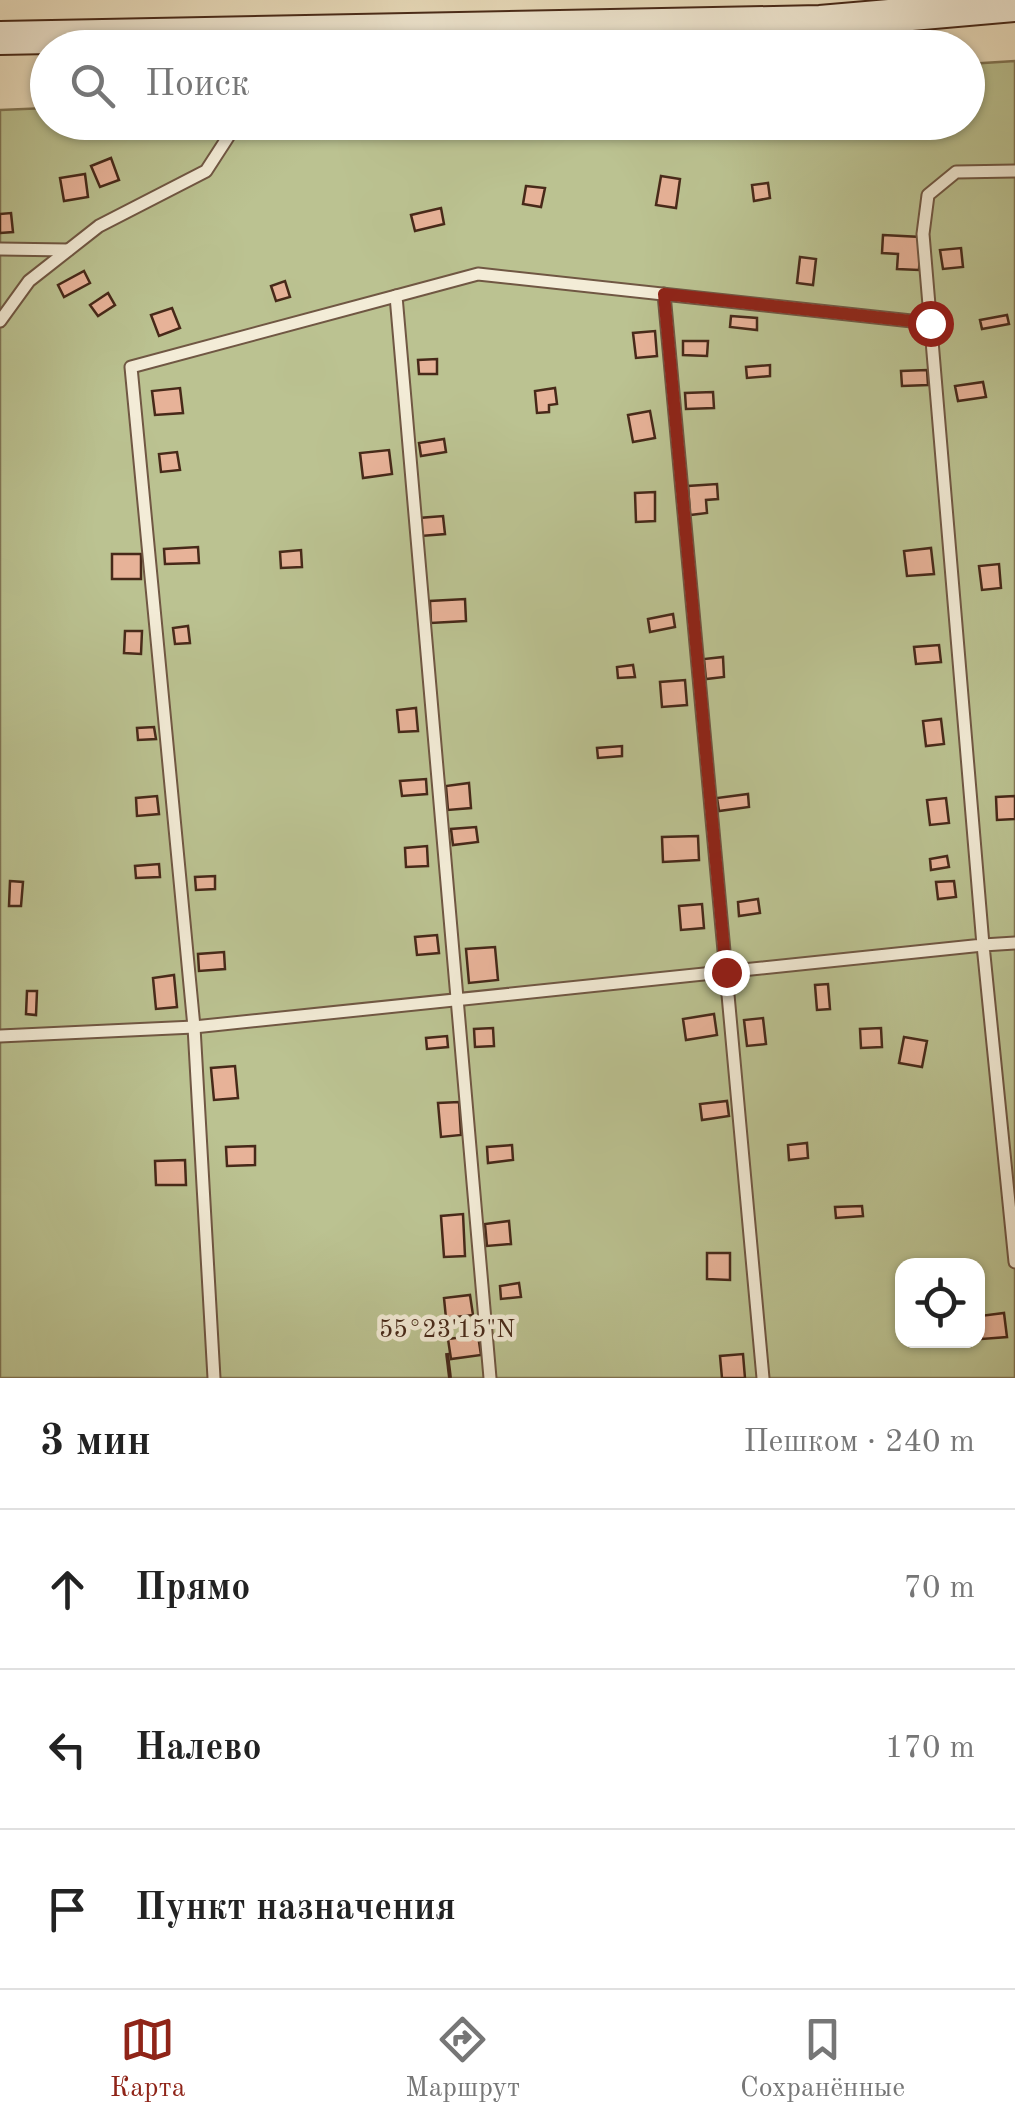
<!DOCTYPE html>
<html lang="ru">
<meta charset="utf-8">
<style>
body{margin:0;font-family:"Old Standard TT",serif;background:#f2f2f2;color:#222}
.controls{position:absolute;right:30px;bottom:30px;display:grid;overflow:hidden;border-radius:20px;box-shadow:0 2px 8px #0004}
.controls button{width:90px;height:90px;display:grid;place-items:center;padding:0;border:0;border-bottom:2px solid #e0e0e0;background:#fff;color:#222;font:50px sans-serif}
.stop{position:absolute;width:30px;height:30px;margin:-22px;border:8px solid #8f2418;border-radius:50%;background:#fff}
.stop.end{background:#8f2418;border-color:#fff;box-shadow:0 2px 10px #0008}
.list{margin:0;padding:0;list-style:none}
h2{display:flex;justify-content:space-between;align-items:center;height:130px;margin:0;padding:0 40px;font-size:42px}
h2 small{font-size:32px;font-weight:400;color:#767676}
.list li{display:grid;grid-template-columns:65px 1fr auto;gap:30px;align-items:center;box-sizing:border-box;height:160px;padding:0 40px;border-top:2px solid #e0e0e0}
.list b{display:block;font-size:38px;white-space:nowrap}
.list em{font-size:32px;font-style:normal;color:#767676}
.icon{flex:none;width:55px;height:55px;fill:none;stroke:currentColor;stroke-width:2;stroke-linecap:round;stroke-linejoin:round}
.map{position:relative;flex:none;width:1015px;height:1378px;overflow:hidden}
.search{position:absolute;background:#fff;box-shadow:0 2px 8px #0004;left:30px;right:30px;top:30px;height:110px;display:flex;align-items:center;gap:25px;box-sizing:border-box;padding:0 35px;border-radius:55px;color:#767676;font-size:38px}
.sheet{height:610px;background:#fff}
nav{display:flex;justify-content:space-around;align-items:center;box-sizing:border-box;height:140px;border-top:2px solid #e0e0e0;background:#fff;font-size:28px;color:#767676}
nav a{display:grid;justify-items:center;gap:5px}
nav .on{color:#8f2418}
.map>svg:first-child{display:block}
.green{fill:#bbc291;stroke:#817655;stroke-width:2.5;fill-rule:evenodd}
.building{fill:#e7b298;stroke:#472919;stroke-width:2.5}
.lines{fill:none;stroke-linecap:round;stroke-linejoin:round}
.service-casing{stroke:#705743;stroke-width:15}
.secondary-casing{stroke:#472919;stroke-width:36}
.service{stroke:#f3ecd7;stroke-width:11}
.secondary{stroke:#f3ecd7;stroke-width:32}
.route{stroke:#8f2418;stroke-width:12}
.ticks{fill:none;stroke:#472919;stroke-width:4}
.ticks-label{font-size:25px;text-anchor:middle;fill:#472919;stroke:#f3ecd7;stroke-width:9;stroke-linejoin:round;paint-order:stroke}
</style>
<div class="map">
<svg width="1015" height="1378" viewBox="0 0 1015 1378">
<rect width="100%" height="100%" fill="#ede1c1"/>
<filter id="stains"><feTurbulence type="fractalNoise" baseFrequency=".002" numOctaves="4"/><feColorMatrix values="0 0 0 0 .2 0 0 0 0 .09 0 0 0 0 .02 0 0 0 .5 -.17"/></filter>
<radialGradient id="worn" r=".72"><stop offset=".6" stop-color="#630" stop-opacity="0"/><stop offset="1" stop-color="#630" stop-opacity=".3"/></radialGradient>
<!-- green -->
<path class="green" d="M 1015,61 L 1015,1378 L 0,1378 L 0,110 L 47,108 L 48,122 L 968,122 L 968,64 ZM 902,1266 L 978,1266 L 978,1340 L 902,1340 Z"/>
<!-- building -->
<g class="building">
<polygon points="111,158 119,180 100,187 91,166"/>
<polygon points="85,174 88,197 64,201 60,178"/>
<polygon points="661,176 680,179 676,208 656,205"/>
<polygon points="768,183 770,198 754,201 752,185"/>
<polygon points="526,186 545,188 541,207 523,204"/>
<polygon points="441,208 444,224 415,231 411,215"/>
<polygon points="11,213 13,232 0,233 0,214"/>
<polygon points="883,235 921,237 919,270 897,269 898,254 882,253"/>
<polygon points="961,248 963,267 943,269 940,250"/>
<polygon points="800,257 816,259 813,285 797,283"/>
<polygon points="84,271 90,283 64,297 58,285"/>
<polygon points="285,281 290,297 276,301 271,286"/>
<polygon points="108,293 115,305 98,316 90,305"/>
<polygon points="172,308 180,328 159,336 151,315"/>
<polygon points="1007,315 1009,324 982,329 980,320"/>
<polygon points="731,316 757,318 757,330 730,327"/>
<polygon points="655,331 657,356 636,358 633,333"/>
<polygon points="683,341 708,341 707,356 683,355"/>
<polygon points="437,359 437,374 419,374 418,360"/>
<polygon points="770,365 770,376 747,378 746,367"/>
<polygon points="927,370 928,385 902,386 901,371"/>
<polygon points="983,382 986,397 958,401 955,386"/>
<polygon points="180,388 183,413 155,415 152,391"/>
<polygon points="555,388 557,404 549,405 549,412 537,413 535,391"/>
<polygon points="713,392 714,408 686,409 685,393"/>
<polygon points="650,411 655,438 633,442 628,415"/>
<polygon points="444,439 446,452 421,456 419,443"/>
<polygon points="389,450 392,474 363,478 360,453"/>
<polygon points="177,452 180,470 161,472 159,454"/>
<polygon points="717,484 718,499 706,500 707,513 690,515 688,486"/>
<polygon points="655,492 655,521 636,522 635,493"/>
<polygon points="443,516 445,534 421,536 419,518"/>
<polygon points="198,547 199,563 165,564 164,549"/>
<polygon points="931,548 934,574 907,576 904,551"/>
<polygon points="301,550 302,567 281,568 280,552"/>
<rect x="112" y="554" width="29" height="25"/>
<polygon points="999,564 1001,588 982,590 979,566"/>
<polygon points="465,599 466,621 431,623 430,601"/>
<polygon points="673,614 675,627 650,632 648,619"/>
<polygon points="188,626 190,643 175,644 173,628"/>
<polygon points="125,631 142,631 141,654 124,653"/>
<polygon points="939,645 941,662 916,664 914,647"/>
<polygon points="723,657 724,677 706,679 704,659"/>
<polygon points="633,665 635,677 618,678 617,667"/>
<polygon points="685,680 687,705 662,707 660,682"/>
<polygon points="416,708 418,731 399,732 397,710"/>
<polygon points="941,719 944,744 926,746 923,721"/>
<polygon points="154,727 156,739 138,740 137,728"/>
<polygon points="622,746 622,756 598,758 597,748"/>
<polygon points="426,779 427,794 402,796 400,781"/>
<polygon points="469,783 471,808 448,810 446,786"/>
<polygon points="748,794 749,807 719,811 717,798"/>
<polygon points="157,796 159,814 137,816 136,798"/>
<polygon points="1015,796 1015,819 997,820 996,797"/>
<polygon points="946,798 949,823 930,825 927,800"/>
<polygon points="476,827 478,842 453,845 451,829"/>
<polygon points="698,836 699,860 663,862 662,837"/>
<polygon points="427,846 428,866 406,867 405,848"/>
<polygon points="947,856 949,867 931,870 930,859"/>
<polygon points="159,864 160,877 136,878 135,866"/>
<polygon points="215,876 215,889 196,890 195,877"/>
<polygon points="10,881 23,882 21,906 9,906"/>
<polygon points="954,881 956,897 938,899 936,882"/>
<polygon points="758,899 760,913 739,916 738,902"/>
<polygon points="702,904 704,928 681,930 679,906"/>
<polygon points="437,935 439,953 417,955 415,937"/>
<polygon points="495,947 498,980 469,983 466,949"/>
<polygon points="224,952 225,969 199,971 198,954"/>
<polygon points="174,975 177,1007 156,1009 153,978"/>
<polygon points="828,984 830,1009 817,1010 815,985"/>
<polygon points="27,991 37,991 36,1015 26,1014"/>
<polygon points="714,1014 717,1035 686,1040 683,1019"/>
<polygon points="763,1018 766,1044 747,1046 744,1020"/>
<polygon points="493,1028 494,1046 475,1047 474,1029"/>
<polygon points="881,1028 882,1047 861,1048 860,1029"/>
<polygon points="447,1036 448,1047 427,1049 426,1038"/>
<polygon points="904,1037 927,1041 922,1067 899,1063"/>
<polygon points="235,1066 238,1098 214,1100 211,1068"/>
<polygon points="727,1101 729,1116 702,1120 700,1104"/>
<polygon points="459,1102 461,1135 441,1137 438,1103"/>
<polygon points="807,1143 808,1158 789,1160 788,1145"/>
<polygon points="512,1145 513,1160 488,1163 487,1147"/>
<polygon points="255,1146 255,1165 227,1166 226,1147"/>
<polygon points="185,1160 186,1185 156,1185 155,1161"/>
<polygon points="862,1206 863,1216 836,1218 835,1207"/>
<polygon points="463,1214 465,1256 444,1257 441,1216"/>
<polygon points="509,1221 511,1244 487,1246 485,1224"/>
<polygon points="707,1253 730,1253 730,1280 707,1279"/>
<polygon points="519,1283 521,1297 501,1299 500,1286"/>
<polygon points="470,1295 473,1315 446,1318 444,1298"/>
<polygon points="1004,1313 1007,1337 982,1339 980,1316"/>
<polygon points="478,1335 481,1355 451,1359 448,1339"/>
<polygon points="743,1354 745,1378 722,1378 720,1356"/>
</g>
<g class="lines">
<!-- service casing -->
<g class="service-casing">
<g id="service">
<polyline points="0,249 68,250"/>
<polyline points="664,294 763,1378"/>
<polyline points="0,321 29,281 99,226 206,171 228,137 228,122"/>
<polyline points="1015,943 983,945 1015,1262"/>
<polyline points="0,1036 194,1027 983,945 923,234 928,195 956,172 1015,171"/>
<polyline points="214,1378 194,1027 131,367 396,296"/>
<polyline points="490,1378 396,296 478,274 930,323"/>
</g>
</g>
<!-- secondary casing -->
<g class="secondary-casing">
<polyline id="secondary" points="0,38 820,22 1015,5"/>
</g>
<!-- service -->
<use href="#service" class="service"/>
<!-- secondary -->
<use href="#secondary" class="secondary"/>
</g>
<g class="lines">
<!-- route -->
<polyline class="route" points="726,972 664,294 930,323"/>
</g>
<!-- ticks -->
<path class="ticks" d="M 447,1353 L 450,1378"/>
<g class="ticks-label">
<text x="447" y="1337">55°23'15"N</text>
</g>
<rect width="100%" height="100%" filter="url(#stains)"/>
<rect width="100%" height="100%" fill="url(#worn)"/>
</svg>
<div class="controls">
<button><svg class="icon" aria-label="locate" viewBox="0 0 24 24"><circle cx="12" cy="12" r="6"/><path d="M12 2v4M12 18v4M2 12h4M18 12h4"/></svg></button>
</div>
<div class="stop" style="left:930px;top:323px"></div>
<div class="stop end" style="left:726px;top:972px"></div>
<div class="search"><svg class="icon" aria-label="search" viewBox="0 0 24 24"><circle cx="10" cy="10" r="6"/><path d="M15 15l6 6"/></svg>Поиск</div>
</div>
<section class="sheet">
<h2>3 мин<small>Пешком · 240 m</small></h2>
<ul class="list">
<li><svg class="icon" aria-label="ahead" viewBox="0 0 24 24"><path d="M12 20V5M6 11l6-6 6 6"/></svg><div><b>Прямо</b></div><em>70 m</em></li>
<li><svg class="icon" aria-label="left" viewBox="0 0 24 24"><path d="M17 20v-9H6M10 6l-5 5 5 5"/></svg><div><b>Налево</b></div><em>170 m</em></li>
<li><svg class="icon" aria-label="arrive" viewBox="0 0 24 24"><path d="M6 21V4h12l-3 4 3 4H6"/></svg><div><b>Пункт назначения</b></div></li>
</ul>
</section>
<nav>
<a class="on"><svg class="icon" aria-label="map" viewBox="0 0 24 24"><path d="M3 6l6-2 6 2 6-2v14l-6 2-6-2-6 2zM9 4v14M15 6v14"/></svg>Карта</a>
<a><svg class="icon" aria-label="directions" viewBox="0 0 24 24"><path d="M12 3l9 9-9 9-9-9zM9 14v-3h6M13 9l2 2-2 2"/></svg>Маршрут</a>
<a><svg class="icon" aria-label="saved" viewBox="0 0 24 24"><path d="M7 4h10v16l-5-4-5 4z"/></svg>Сохранённые</a>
</nav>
